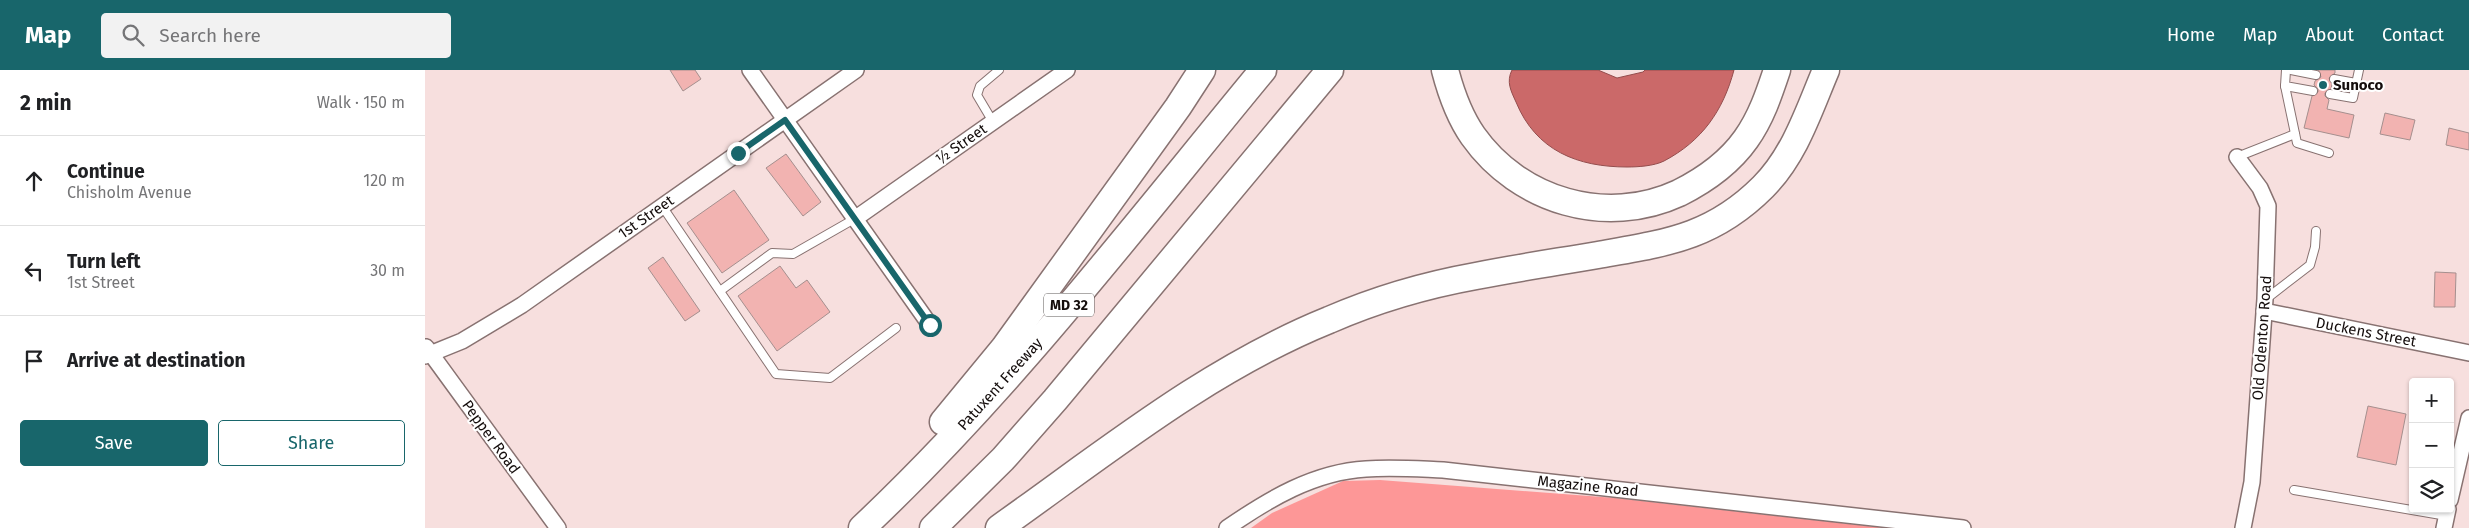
<!DOCTYPE html>
<meta charset="utf-8">
<style>
body{margin:0;font-family:"Fira Sans",sans-serif;background:#f2f2f2;color:#202124}
.controls{position:absolute;right:15px;bottom:15px;display:grid;overflow:hidden;border-radius:5px;box-shadow:0 1px 4px #0004}
.controls button{width:45px;height:45px;display:grid;place-items:center;padding:0;border:0;border-bottom:1px solid #e0e0e0;background:#fff;color:#202124;font:25px sans-serif}
.stop{position:absolute;width:15px;height:15px;margin:-11px;border:4px solid #18666b;border-radius:50%;background:#fff}
.stop.end{background:#18666b;border-color:#fff;box-shadow:0 1px 5px #0008}
.list{margin:0;padding:0;list-style:none}
h2{display:flex;justify-content:space-between;align-items:center;height:65px;margin:0;padding:0 20px;font-size:21px}
h2 small{font-size:16px;font-weight:400;color:#757577}
.list li{display:grid;grid-template-columns:32px 1fr auto;gap:15px;align-items:center;box-sizing:border-box;height:90px;padding:0 20px;border-top:1px solid #e0e0e0}
.list b{display:block;font-size:19px;white-space:nowrap}
.list p{margin:0;font-size:16px;white-space:nowrap;color:#757577}
.list em{font-size:16px;font-style:normal;color:#757577}
.actions{display:flex;gap:10px;padding:15px 20px}
.actions a{flex:1;padding:11px 0;border:1px solid #18666b;border-radius:5px;text-align:center;font-size:18px;color:#18666b}
.actions .main{background:#18666b;color:#fff}
.icon{flex:none;width:28px;height:28px;fill:none;stroke:currentColor;stroke-width:2;stroke-linecap:round;stroke-linejoin:round}
.map{position:relative;flex:none;width:2044px;height:458px;overflow:hidden}
header{display:flex;align-items:center;gap:30px;box-sizing:border-box;height:70px;padding:0 25px;background:#18666b;color:#fff}
header strong{font-size:24px}
nav{display:flex;gap:28px;margin-inline-start:auto;font-size:18px}
.search{width:350px;height:45px;background:#f2f2f2;display:flex;align-items:center;gap:12px;box-sizing:border-box;padding:0 18px;border-radius:5px;color:#757577;font-size:19px}
main{display:flex}
aside{flex:1;background:#fff}
.map>svg:first-child{display:block}
.green{fill:#fd9797}
.water{fill:#cb6969;stroke:#944d4d}
.building{fill:#f2b3b1;stroke:#a58f8e}
.lines{fill:none;stroke-linecap:round;stroke-linejoin:round}
.service-casing{stroke:#887271;stroke-width:10}
.minor-casing{stroke:#887271;stroke-width:18}
.motorway-casing{stroke:#887271;stroke-width:29}
.service{stroke:#fff;stroke-width:8}
.minor{stroke:#fff;stroke-width:15}
.motorway{stroke:#fff;stroke-width:26}
.route{stroke:#18666b;stroke-width:6}
.poi-dot{fill:#18666b;stroke:#fff;stroke-width:2}
.labels{text-anchor:middle;dominant-baseline:central;stroke-width:4;stroke-linejoin:round;paint-order:stroke}
.shield{fill:#fff;stroke:#5a5655;stroke-width:1}
.shield-label{font-size:14px;font-weight:bold;fill:#140d0c}
.poi-label{font-size:15px;font-weight:bold;fill:#140d0c;stroke:#fff;text-anchor:start}
.street-label{font-size:15px;fill:#140d0c;stroke:#fff}
</style>
<header>
<strong>Map</strong>
<div class="search"><svg class="icon" aria-label="search" viewBox="0 0 24 24"><circle cx="10" cy="10" r="6"/><path d="M15 15l6 6"/></svg>Search here</div>
<nav><a>Home</a><a>Map</a><a>About</a><a>Contact</a></nav>
</header>
<main>
<aside>
<h2>2 min<small>Walk · 150 m</small></h2>
<ul class="list">
<li><svg class="icon" aria-label="ahead" viewBox="0 0 24 24"><path d="M12 20V5M6 11l6-6 6 6"/></svg><div><b>Continue</b><p>Chisholm Avenue</p></div><em>120 m</em></li>
<li><svg class="icon" aria-label="left" viewBox="0 0 24 24"><path d="M17 20v-9H6M10 6l-5 5 5 5"/></svg><div><b>Turn left</b><p>1st Street</p></div><em>30 m</em></li>
<li><svg class="icon" aria-label="arrive" viewBox="0 0 24 24"><path d="M6 21V4h12l-3 4 3 4H6"/></svg><div><b>Arrive at destination</b></div></li>
</ul>
<div class="actions"><a class="main">Save</a><a>Share</a></div>
</aside>
<div class="map">
<svg width="2044" height="458" viewBox="0 0 2044 458">
<rect width="100%" height="100%" fill="#f7dfde"/>
<!-- green -->
<polygon class="green" points="955,410 1190,428 1461,458 826,458 847,443 918,411"/>
<!-- water -->
<path class="water" d="M 1087,0 L 1173,0 L 1192,8 L 1218,2 L 1220,0 L 1309,0 C 1298,41 1277,71 1239,91 C 1229,96 1213,97 1202,97 C 1153,97 1111,81 1091,32 C 1086,21 1081,12 1087,0 Z"/>
<!-- building -->
<g class="building">
<polygon points="245,0 270,0 276,9 258,21"/>
<polygon points="1893,0 1910,0 1910,3 1904,8 1907,14 1906,19 1900,23 1900,26 1904,30 1902,39 1929,45 1924,68 1879,58 1887,26 1893,22 1893,19 1889,15 1890,11 1896,7"/>
<polygon points="1960,43 1990,50 1985,70 1955,64"/>
<polygon points="2024,58 2044,63 2044,80 2021,75"/>
<polygon points="361,84 396,132 378,146 341,98"/>
<polygon points="309,120 344,170 297,203 262,153"/>
<polygon points="238,187 275,241 260,251 223,198"/>
<polygon points="355,196 371,218 382,210 405,242 352,281 313,226"/>
<polygon points="2010,202 2031,203 2030,237 2009,237"/>
<polygon points="1943,336 1981,344 1971,395 1932,387"/>
</g>
<g class="lines">
<!-- service casing -->
<g class="service-casing">
<g id="service">
<polyline points="1861,0 1860,16 1888,21"/>
<polyline points="1866,0 1891,5"/>
<polyline points="1909,9 1931,13"/>
<polyline points="1860,16 1872,73 1904,83"/>
<polyline points="1905,24 1928,28 1934,0"/>
<polyline points="568,52 552,25 555,16 574,0"/>
<polyline points="1812,87 1870,64"/>
<polyline points="237,136 351,304 405,308 471,258"/>
<polyline points="295,221 347,183 368,184 431,148"/>
<polyline points="1841,229 1885,195 1890,177 1891,161"/>
<polyline points="1869,420 2022,446"/>
</g>
</g>
<!-- minor casing -->
<g class="minor-casing">
<g id="minor">
<polyline points="325,0 505,255"/>
<polyline points="1812,87 1835,118 1843,136 1840,229 1827,412 1818,458"/>
<polyline points="431,148 642,0"/>
<polyline points="1839,241 2044,283"/>
<polyline points="1,277 133,458"/>
<polyline points="0,286 37,271 97,235 431,0"/>
<polyline points="2025,430 2044,348"/>
<path d="M 802,458 C 844,429 889,402 941,399 C 967,397 993,399 1018,400 L 1538,458"/>
<polyline points="2019,458 2023,439"/>
</g>
</g>
<!-- motorway casing -->
<g class="motorway-casing">
<g id="motorway">
<path d="M 1020,0 C 1026,23 1034,46 1048,66 C 1094,131 1181,157 1254,123 C 1280,110 1304,93 1321,69 C 1336,48 1344,24 1352,0"/>
<polyline points="518,352 579,278 753,37 777,0"/>
<path d="M 437,458 C 585,319 709,156 838,0"/>
<polyline points="508,458 578,389 630,330 905,0"/>
<path d="M 574,458 C 680,383 783,299 904,250 C 950,230 1001,215 1051,206 C 1091,198 1132,192 1173,185 C 1240,173 1287,168 1338,117 C 1370,85 1384,40 1401,0"/>
</g>
</g>
<!-- service -->
<use href="#service" class="service"/>
<!-- minor -->
<use href="#minor" class="minor"/>
<!-- motorway -->
<use href="#motorway" class="motorway"/>
</g>
<g class="lines">
<!-- route -->
<polyline class="route" points="313,83 360,50 505,255"/>
</g>
<!-- markers -->
<circle class="poi-dot" cx="1898" cy="15" r="5"/>
<g class="labels">
<!-- shield labels -->
<rect class="shield" x="619" y="223.5" width="50" height="23" rx="4"/>
<g class="shield-label">
<text x="644" y="235">MD 32</text>
</g>
<!-- poi labels -->
<g class="poi-label">
<text x="1908" y="15">Sunoco</text>
</g>
<!-- street labels -->
<g class="street-label">
<text transform="translate(536 74) rotate(-35)">½ Street</text>
<text transform="translate(221 147) rotate(-35)">1st Street</text>
<text transform="translate(1941 262) rotate(11)">Duckens Street</text>
<text transform="translate(1837 268) rotate(-86)">Old Odenton Road</text>
<text transform="translate(575 314) rotate(-48)">Patuxent Freeway</text>
<text transform="translate(66 367) rotate(54)">Pepper Road</text>
<text transform="translate(1163 416) rotate(6)">Magazine Road</text>
</g>
</g>
</svg>
<div class="controls">
<button>+</button>
<button>−</button>
<button><svg class="icon" aria-label="layers" viewBox="0 0 24 24"><path d="M12 4l9 5-9 5-9-5zM3 14l9 5 9-5"/></svg></button>
</div>
<div class="stop" style="left:505px;top:255px"></div>
<div class="stop end" style="left:313px;top:83px"></div>
</div>
</main>
